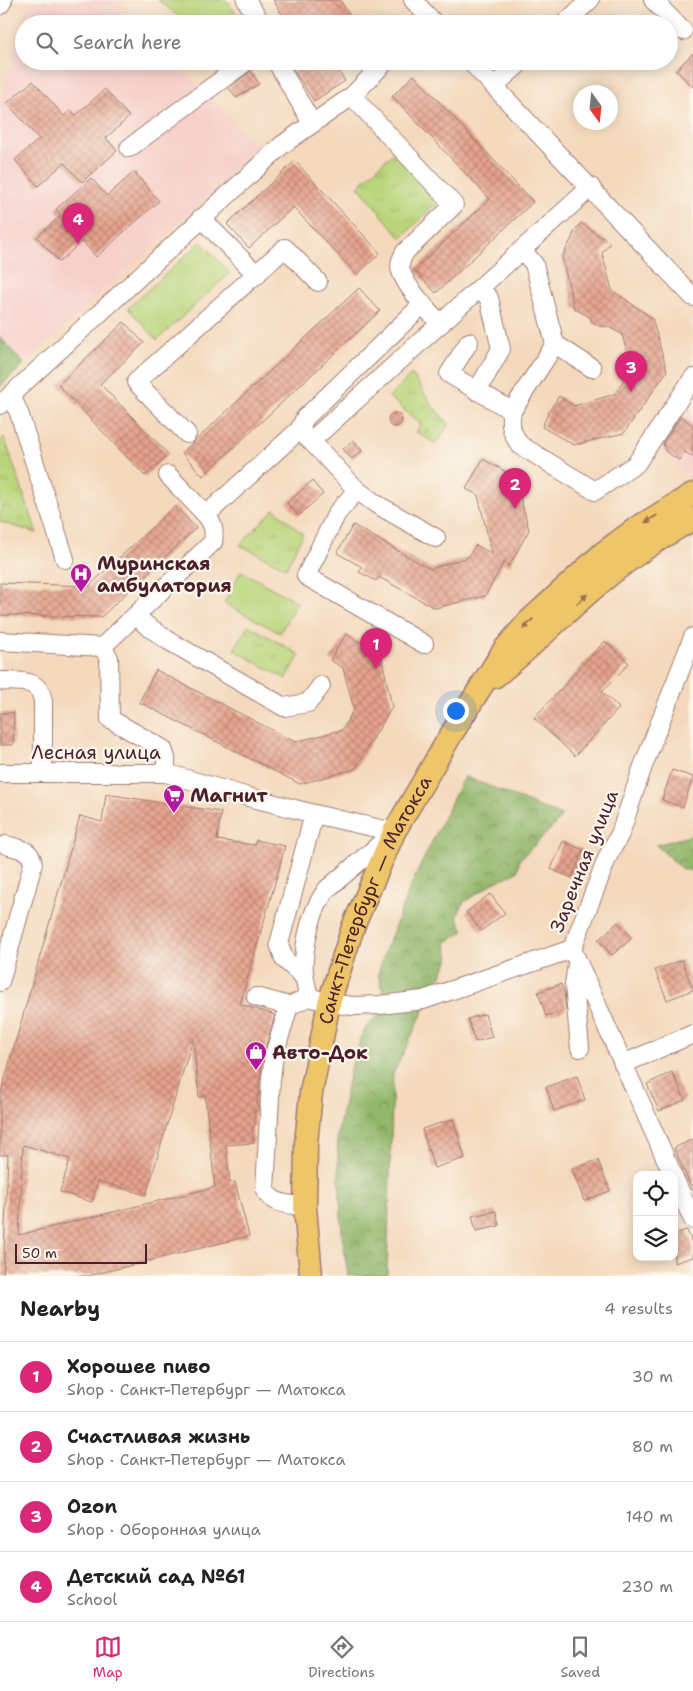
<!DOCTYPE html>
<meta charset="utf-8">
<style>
body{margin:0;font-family:"Shantell Sans",sans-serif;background:#f2f2f2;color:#222}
.controls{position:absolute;right:15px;bottom:15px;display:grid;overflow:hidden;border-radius:10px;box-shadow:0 2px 12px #0003}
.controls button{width:45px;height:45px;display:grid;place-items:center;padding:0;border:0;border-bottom:1px solid #e0e0e0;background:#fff;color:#222;font:25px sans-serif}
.compass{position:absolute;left:573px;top:85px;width:45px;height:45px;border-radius:50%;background:#fff;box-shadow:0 2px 12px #0003;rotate:165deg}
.scale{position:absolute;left:15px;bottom:12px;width:132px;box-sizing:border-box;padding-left:5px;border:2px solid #4a1f2b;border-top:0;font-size:14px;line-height:18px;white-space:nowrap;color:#4a1f2b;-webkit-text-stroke:4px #fbf7ec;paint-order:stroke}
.you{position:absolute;left:455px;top:710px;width:18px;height:18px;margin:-12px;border:4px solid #fff;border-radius:50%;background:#1a73e8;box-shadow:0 0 0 8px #1a73e833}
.badge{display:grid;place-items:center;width:32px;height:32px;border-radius:50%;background:#db2777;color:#fff;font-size:16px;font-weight:700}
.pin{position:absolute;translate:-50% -41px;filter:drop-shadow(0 1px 2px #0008)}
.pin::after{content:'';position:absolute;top:26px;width:18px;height:15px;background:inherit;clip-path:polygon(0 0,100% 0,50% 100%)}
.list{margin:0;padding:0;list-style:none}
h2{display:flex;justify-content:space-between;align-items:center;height:65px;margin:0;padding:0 20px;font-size:21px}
h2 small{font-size:16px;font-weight:400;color:#767676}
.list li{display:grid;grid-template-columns:32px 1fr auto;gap:15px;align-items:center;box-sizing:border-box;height:70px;padding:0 20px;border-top:1px solid #e0e0e0}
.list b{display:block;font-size:19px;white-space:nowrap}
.list p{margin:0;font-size:16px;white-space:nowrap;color:#767676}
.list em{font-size:16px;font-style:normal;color:#767676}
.icon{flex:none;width:28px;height:28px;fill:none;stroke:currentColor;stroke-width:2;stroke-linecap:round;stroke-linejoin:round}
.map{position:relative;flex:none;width:693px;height:1276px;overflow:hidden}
.search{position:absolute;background:#fff;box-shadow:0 2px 12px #0003;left:15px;right:15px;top:15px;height:55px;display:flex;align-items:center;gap:12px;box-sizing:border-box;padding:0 18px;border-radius:28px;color:#767676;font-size:19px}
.sheet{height:345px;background:#fff}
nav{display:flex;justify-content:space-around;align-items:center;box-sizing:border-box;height:70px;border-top:1px solid #e0e0e0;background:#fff;font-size:14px;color:#767676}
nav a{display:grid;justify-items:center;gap:2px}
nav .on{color:#db2777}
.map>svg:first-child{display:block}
.built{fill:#f7d0ca}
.green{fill:#b9d57a;stroke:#827a52}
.forest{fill:url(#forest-crowns);stroke:#6e6a4a}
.park{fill:url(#park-tufts);stroke:#827a52}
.building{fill:url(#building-cross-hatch);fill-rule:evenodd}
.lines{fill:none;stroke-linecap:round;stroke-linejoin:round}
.minor-casing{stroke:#9f7c74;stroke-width:20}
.major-casing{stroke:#9f7c74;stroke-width:25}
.minor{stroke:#fff;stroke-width:18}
.major{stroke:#eec569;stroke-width:22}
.oneway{fill:#9c724a}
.labels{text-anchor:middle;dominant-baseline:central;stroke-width:4.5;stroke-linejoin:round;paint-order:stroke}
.poi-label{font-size:19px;font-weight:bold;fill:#4a1f2b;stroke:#fbf7ec;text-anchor:start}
.street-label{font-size:19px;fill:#4a1f2b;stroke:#fbf7ec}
</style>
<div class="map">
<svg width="693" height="1276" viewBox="0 0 693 1276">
<defs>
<pattern id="forest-crowns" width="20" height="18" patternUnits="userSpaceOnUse" patternTransform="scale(1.25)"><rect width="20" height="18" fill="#92b66a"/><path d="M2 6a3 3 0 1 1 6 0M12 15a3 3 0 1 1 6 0" fill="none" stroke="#799357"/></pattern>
<pattern id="park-tufts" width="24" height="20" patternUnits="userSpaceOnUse" patternTransform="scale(1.25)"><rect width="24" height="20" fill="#b9d57a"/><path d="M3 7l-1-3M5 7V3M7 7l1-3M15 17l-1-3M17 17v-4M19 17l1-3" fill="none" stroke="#a1b66a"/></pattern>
<pattern id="building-cross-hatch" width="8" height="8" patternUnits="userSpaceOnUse" patternTransform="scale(1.25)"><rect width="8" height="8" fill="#e6a38d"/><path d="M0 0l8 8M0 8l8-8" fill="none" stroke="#bc8473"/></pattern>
</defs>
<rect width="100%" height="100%" fill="#fbf7ec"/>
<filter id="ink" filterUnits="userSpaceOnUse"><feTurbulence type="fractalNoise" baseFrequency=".02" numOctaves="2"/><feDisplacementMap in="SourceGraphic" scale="10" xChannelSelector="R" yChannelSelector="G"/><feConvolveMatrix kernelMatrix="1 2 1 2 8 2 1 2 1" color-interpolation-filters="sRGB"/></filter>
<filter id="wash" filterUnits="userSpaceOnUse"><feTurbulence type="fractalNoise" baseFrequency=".0096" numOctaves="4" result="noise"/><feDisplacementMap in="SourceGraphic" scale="20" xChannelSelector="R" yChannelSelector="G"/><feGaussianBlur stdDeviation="1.12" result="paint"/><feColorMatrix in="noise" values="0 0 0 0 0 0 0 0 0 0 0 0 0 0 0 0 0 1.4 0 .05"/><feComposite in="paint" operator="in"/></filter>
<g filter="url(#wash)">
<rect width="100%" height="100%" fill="#f4d9bc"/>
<!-- built -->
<g class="built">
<polygon points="33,0 118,0 140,24 24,24 24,61 175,61 259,150 24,364 0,337 0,102 28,3"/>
<polygon points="693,367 693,475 691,477 643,435"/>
</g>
<!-- green -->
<g class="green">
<polygon points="158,0 226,0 243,24 189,24"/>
<polygon points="201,242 230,273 157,340 128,308"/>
<polygon points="241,571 297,602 280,633 224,603"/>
</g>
<!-- forest -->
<g class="forest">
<polygon points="0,337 24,364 0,387"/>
<polygon points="464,776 562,816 549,831 520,859 517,872 493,883 464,902 457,916 464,931 446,943 449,959 393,1074 387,1276 348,1276 342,1235 337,1138 350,1070 365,1028 387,1005 378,974 386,949 411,885"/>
<polygon points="693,835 693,871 682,869 656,845"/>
</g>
<!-- park -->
<g class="park">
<polygon points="394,152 440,200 401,238 358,186"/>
<polygon points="412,374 434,408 449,424 436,444 416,432 421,424 389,397"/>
<polygon points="4,437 37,533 0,522 0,441"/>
<polygon points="274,509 303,534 286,568 240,545"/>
<polygon points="248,625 300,655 286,679 234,650"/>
</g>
<g id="blocks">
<!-- building -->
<g class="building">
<polygon points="273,0 340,0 355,24 288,24"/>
<polygon points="693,53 693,87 676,70"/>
<polygon points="288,61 332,61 345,81 314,101"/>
<polygon points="251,71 259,84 236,98 229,88"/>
<polygon points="414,75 533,202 436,293 414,270 490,199 392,96"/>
<polygon points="33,81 64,116 71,110 76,115 105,89 129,117 106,138 117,151 82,182 64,163 38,186 15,160 39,139 7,103"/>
<polygon points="295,161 380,253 357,275 293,207 249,248 227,224"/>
<polygon points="134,172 159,201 96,257 82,241 59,262 37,237 61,215 56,209 91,178 107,196"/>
<polygon points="581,223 610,243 602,253 612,290 652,318 667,371 624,433 574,445 542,427 549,411 559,396 574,406 615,394 631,368 622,334 607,326 603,327 592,322 591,318 574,308 562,257 571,240 575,230"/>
<polygon points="359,288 380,311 203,476 182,453"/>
<polygon points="124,322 144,343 100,384 168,454 145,476 58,385"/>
<circle cx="395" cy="420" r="7"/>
<polygon points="681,416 693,425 693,457 685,452 679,460 665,451 663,443"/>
<polygon points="353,440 362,451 352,459 343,449"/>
<polygon points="483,459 515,477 529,530 509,566 504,562 485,596 435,608 379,577 376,581 369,577 359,572 362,567 337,553 353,525 430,569 468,557 476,545 492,554 478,495 466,489"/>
<polygon points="312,481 323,494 298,516 287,503"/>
<polygon points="175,506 196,528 101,617 0,615 0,583 89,586"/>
<polygon points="346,634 381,654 392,707 355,769 300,784 139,702 156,670 295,742 342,730 354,709 343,668 330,660"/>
<polygon points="605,641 629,663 602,692 619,708 575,756 534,718"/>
<polygon points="0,713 14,713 13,745 0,745"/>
<polygon points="672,770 693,777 683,807 662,800"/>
<path d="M 106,794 L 221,812 L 217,840 L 255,845 L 256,840 L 285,846 L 279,869 L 240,1004 L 275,1015 L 264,1052 L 260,1080 L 259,1080 L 259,1095 L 257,1095 L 258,1111 L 254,1111 L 255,1126 L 252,1127 L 254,1143 L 226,1145 L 230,1183 L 235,1182 L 249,1236 L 88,1276 L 3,1276 L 8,1155 L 0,1155 L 0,1096 L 80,816 L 102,822 ZM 193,1038 L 199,1097 L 205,1096 L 215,1187 L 19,1235 L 23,1145 L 70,1159 L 60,1192 L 92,1202 L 98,1181 L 146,1195 Z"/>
<polygon points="563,841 583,850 572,878 551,869"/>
<polygon points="490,894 505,913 481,931 466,912"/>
<polygon points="618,922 632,938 612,955 598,940"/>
<polygon points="682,960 693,990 667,1000 655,970"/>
<polygon points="561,984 564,993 566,1010 546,1016 538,992"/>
<polygon points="485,1014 492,1037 475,1042 468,1019"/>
<polygon points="672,1072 685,1100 659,1111 647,1084"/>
<polygon points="577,1076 585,1100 554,1111 546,1087"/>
<polygon points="453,1119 465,1158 434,1168 422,1129"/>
<polygon points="693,1139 693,1191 674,1148"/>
<polygon points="598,1160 610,1191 584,1201 572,1169"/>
<polygon points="496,1211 499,1226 476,1231 472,1216"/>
<polygon points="687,1230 693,1246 693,1257 674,1263 674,1234"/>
</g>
</g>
</g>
<g filter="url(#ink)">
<use href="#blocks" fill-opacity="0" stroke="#9f7c74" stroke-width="1"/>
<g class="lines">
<!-- minor casing -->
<g class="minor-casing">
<g id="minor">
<polyline points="246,0 262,24"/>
<polyline points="413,0 435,24"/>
<polyline points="653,0 683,31"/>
<polyline points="0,5 3,0"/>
<polyline points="564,24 590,0"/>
<polyline points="276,61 312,123"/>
<polyline points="470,61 693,297"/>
<polyline points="494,86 522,61"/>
<path d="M 352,96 L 454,205 L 405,252 C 402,257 400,261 400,267 C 402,283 429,312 441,324"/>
<polyline points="129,148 247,61"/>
<polyline points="201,218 257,275"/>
<path d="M 522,250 L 534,264 L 555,344 L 512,411 C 509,425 512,434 520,445 L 595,491 L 636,464 L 693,378"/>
<polyline points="469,342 449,374 512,411"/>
<polyline points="555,344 592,368"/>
<polyline points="477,391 501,349 489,298 479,289"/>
<polyline points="11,395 19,413 65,559"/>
<polyline points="0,405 282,145 352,96 386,61"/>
<polyline points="299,430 311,441 591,187"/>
<polyline points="187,434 136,382 285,248 318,282"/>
<polyline points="311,441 357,490"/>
<polyline points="168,475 206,515"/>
<polyline points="136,615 146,625 169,641 284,707 308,703 321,686"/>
<polyline points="0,641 102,647"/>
<polyline points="424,644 306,576 337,513 357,490 376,504 436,538"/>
<path d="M 0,681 C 19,682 39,677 43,701 L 43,773"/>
<polyline points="0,773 166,773 245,796 314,814 394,832"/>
<path d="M 166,773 L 166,758 L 163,749 L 110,719 L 109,658 L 102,647 L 213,542 C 215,530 213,524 206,515 L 299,430 L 305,418 L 422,305"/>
<polyline points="572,949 673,1175"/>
<polyline points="577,964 574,985 580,1048"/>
<polyline points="304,977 284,959 279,944 314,814"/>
<path d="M 0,982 L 33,864 C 31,849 20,849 6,845"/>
<polyline points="256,997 289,1006"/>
<path d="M 309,997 C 306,985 302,972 304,959 C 306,935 313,908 327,889 L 392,834"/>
<polyline points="623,1064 693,1034"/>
<polyline points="674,1178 693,1220"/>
<path d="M 305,1207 C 291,1204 272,1205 265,1190 L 271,1078 L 274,1055 L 289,1006 L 309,997 L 329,1003 L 353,1006 L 380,1005 L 423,1000 L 572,949 L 608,856 L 620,834 L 642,769 L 693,637"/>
</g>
</g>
<!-- major casing -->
<g class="major-casing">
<g id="major">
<path d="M 494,677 C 527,652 555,622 586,595 C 618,566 655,540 693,519"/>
<path id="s1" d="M 311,1276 L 305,1207 L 306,1144 L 311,1093 L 329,1003 L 353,927 L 394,832 L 452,733 L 504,650 L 528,622 L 603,553 L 634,530 L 693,494"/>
</g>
</g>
<!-- minor -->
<use href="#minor" class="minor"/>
<!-- major -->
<use href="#major" class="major"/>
</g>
<!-- one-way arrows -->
<defs><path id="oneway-solid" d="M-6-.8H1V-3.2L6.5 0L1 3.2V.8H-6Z" transform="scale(1.25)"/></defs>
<g class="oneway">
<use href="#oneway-solid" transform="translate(651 519) rotate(148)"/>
<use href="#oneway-solid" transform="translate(582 599) rotate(-43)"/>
<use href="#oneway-solid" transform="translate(528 624) rotate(133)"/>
</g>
</g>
<!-- icons -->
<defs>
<g id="hospital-pin" transform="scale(1.125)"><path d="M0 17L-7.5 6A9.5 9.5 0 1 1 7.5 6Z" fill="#b5179e" stroke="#fbf7ec"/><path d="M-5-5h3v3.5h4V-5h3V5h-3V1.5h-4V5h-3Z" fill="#fff"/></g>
<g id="supermarket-pin" transform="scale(1.125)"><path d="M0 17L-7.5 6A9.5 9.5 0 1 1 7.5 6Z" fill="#b5179e" stroke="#fbf7ec"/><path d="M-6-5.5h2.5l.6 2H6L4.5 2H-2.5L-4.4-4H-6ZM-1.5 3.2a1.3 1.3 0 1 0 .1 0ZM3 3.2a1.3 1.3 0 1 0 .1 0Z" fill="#fff"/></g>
<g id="shop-pin" transform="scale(1.125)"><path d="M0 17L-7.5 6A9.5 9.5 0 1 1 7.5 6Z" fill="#b5179e" stroke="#fbf7ec"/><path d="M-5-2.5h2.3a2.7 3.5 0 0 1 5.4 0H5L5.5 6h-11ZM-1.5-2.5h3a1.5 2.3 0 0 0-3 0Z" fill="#fff"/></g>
</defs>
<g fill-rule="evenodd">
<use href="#hospital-pin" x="81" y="574"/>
<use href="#supermarket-pin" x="174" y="795"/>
<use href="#shop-pin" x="256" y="1052"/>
</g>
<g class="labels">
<!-- poi labels -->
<g class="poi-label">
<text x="97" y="563">Муринская<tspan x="97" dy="22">амбулатория</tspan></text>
<text x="190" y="795">Магнит</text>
<text x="272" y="1052">Авто-Док</text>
</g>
<!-- street labels -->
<g class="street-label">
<text x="96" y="752">Лесная улица</text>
<text transform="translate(584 861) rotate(-68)">Заречная улица</text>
<text stroke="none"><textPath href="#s1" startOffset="388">Санкт-Петербург — Матокса</textPath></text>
</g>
</g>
</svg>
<div class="controls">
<button><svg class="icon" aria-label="locate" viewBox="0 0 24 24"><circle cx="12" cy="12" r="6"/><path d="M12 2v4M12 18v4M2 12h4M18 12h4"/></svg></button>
<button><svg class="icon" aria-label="layers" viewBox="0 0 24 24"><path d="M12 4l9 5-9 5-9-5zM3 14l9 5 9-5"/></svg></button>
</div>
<svg class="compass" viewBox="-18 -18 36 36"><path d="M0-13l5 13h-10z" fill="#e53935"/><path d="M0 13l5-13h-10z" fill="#767676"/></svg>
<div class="scale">50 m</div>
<div class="you"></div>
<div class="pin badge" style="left:376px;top:669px">1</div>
<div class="pin badge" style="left:515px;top:509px">2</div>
<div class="pin badge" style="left:631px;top:392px">3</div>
<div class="pin badge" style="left:78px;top:244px">4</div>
<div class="search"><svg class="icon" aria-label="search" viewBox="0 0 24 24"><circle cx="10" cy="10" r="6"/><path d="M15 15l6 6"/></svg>Search here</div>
</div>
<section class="sheet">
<h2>Nearby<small>4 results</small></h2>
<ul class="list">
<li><span class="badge">1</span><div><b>Хорошее пиво</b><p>Shop · Санкт-Петербург — Матокса</p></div><em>30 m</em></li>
<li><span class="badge">2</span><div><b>Счастливая жизнь</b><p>Shop · Санкт-Петербург — Матокса</p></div><em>80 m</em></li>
<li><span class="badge">3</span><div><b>Ozon</b><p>Shop · Оборонная улица</p></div><em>140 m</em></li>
<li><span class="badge">4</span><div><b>Детский сад №61</b><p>School</p></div><em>230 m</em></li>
</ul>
</section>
<nav>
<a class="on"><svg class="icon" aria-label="map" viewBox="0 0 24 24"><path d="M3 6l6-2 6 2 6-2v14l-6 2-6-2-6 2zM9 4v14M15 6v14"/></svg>Map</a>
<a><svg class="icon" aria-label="directions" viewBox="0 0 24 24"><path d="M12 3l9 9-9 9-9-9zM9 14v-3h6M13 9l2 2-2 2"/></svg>Directions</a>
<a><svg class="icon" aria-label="saved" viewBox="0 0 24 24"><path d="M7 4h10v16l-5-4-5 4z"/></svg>Saved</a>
</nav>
